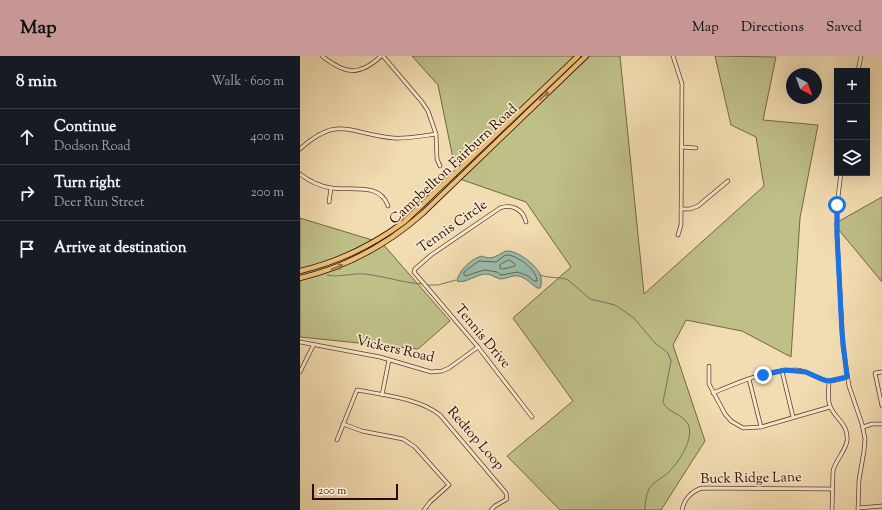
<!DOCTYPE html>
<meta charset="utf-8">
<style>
body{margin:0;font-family:"Sorts Mill Goudy",serif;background:#242831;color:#f1f3f6}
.controls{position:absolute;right:12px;top:12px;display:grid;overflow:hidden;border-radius:0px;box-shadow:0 4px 16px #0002}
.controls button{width:36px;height:36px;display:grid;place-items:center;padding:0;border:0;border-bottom:1px solid #363941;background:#171b24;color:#f1f3f6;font:20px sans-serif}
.compass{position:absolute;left:486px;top:12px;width:36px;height:36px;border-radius:50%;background:#171b24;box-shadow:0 4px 16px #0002;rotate:139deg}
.scale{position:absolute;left:12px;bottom:10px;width:86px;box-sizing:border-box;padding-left:4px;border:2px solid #290c02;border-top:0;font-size:11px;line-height:14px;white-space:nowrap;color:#290c02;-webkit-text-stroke:3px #f7e8cc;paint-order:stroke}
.stop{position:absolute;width:12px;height:12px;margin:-9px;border:3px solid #1a73e8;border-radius:50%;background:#fff}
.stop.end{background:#1a73e8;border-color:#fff;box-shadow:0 1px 4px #0008}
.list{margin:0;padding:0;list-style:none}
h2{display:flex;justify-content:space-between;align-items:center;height:52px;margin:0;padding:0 16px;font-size:17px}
h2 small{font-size:13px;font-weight:400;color:#9ea1a6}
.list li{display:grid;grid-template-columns:26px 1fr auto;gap:12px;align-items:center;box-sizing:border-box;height:56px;padding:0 16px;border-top:1px solid #363941}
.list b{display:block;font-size:15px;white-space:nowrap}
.list p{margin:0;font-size:13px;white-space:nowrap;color:#9ea1a6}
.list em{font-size:13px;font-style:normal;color:#9ea1a6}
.icon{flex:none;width:22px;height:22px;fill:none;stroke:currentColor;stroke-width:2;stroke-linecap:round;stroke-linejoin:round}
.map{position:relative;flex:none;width:582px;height:454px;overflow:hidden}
header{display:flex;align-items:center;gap:24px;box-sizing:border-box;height:56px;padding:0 20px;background:#c59692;color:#111}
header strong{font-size:19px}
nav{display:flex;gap:22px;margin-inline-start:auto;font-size:14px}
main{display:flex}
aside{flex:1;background:#171b24}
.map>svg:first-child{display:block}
.green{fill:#bfbf88;stroke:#746645}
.water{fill:#9bbca9;stroke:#6d7666}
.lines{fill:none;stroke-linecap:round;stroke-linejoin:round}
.shore{stroke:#626456;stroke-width:1}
.stream{stroke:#6d7666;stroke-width:1}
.street-casing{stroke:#5b402e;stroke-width:4.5}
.primary-casing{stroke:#290c02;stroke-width:6}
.street{stroke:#f7e8cc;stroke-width:3}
.primary{stroke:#e9be78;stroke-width:4.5}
.oneway{stroke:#936e43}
.route{stroke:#1a73e8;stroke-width:5}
.labels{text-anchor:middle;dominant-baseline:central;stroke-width:3.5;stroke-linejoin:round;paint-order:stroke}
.street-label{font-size:14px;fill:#290c02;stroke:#f7e8cc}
</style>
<header>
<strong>Map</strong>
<nav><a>Map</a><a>Directions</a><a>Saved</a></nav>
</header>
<main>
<aside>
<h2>8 min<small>Walk · 600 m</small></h2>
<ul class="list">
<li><svg class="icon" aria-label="ahead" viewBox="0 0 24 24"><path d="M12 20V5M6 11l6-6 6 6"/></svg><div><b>Continue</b><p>Dodson Road</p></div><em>400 m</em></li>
<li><svg class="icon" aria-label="right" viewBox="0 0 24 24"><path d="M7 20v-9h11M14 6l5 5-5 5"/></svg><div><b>Turn right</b><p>Deer Run Street</p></div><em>200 m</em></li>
<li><svg class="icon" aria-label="arrive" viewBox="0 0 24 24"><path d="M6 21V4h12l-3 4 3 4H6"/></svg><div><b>Arrive at destination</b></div></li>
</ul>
</aside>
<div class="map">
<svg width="582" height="454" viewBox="0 0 582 454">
<rect width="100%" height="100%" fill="#f2dcb1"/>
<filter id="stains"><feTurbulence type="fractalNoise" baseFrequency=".005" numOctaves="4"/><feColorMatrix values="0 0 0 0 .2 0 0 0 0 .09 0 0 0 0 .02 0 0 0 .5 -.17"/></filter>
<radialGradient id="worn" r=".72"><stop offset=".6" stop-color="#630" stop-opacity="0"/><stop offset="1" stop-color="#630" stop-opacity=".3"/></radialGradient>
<!-- green -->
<g class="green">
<polygon points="112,0 320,0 344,238 464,130 456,81 431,69 415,0 476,1 463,64 518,69 500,162 491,301 442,275 386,264 373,289 405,385 361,454 260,454 207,400 273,345 213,262 271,211 226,146 157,122 138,29"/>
<polygon points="582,141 582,226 534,168"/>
<polygon points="0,162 82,187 150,265 118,293 0,281"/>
</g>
<!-- water -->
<path class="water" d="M 206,195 C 217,194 235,208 240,218 C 242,222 241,226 241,230 L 240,232 L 237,232 C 230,227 223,218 213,220 C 209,221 204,223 200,223 C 196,222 191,218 186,218 C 176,218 166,228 157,225 C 158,215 172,202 182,200 C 192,205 197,199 206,195 Z"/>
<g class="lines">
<!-- shore -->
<g class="shore">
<path d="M 209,199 C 219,201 237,214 237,225 L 234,225 L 228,220 L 218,216 L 201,219 L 197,216 L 185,214 L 174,217 L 166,220 L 164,219 L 164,216 L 179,205 L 196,206 L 204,200 Z"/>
<polygon points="209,204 215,208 215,210 203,213 200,212 200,209"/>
</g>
<!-- stream -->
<g class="stream">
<path d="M 27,219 C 36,222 52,217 64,218 C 84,220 103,227 123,228"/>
<path d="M 240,219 C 250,223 259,220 268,224 L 290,243 L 315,249 L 334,262 L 355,287 L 368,297 L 371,305 L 363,346 C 367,357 382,357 388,368 C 395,383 378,407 368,417 C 361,423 354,425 349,433 C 346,439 345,447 345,454"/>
<polyline points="126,229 138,229 156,224"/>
</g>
<!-- street casing -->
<g class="street-casing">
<g id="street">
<path d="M 22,0 C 45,18 59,21 81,0"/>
<polyline points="83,0 122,46 128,55 136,78 137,103 140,110"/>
<polyline points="373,0 382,28 381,169 378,179"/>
<polyline points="558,15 561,0"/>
<polyline points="382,91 396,92"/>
<path d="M 0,93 C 39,58 49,78 93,82 C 107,83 122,80 136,78"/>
<polyline points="541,117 537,149 537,179 543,291 549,330 562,368 565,383 564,395 559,424 558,454"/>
<path d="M 0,118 C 9,125 19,130 31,132 C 51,135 80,126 88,150"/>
<polyline points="29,146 31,132"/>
<polyline points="381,153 390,153 398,150 428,125"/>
<path d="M 226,166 C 223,153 212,148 200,152 L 131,199 L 115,213 L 114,216 L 178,291 L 232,361"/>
<polyline points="0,286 80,301 131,316 142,315 149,312 178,291"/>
<polyline points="409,310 409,328 425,358 431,365 443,372 461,371 530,351"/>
<polyline points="482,315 493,361"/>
<polyline points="0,316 14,288"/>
<polyline points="582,316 575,317 582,350"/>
<polyline points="449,323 461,371"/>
<path d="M 529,325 C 529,332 527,343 530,350 C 535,363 549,368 547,385 C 545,396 535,405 533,415 L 532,454"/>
<path d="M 413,337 C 439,326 469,313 497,314 C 509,315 518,324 529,325 C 535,325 542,323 547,321"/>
<polyline points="82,339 89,304"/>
<polyline points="43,368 62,375 103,383 115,391 149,429 130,446 124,454"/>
<polyline points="563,371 572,368 582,368"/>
<path d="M 37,384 L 57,334 C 83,339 119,342 140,359 L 206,437 L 207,443 L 195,450 L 191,454"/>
<polyline points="558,452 582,450"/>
<path d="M 382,454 C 384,443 392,435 402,432 L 532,433"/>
</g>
</g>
<!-- primary casing -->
<g class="primary-casing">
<g id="primary">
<path d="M 0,215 C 38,206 73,189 104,166 L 278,0"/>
<path d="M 0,222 C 46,211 87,189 123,157 L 286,0"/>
</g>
</g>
<!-- street -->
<use href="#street" class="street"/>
<!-- primary -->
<use href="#primary" class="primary"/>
</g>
<!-- one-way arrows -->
<defs><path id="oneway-shaft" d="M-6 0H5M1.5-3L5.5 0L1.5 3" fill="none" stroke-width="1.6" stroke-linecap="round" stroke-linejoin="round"/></defs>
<g class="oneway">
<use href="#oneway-shaft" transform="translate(244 40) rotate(-43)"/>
<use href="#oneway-shaft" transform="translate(37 211) rotate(-21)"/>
</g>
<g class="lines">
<!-- route -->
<polyline class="route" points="463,319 485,314 506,316 524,324 529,325 547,321 542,277 537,179 537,149"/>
</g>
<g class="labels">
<!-- street labels -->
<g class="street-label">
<text transform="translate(154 109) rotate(-43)">Campbellton Fairburn Road</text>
<text transform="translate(153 171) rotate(-35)">Tennis Circle</text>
<text transform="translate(182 281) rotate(50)">Tennis Drive</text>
<text transform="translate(95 294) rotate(13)">Vickers Road</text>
<text transform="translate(175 383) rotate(49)">Redtop Loop</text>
<text transform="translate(451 423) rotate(-1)">Buck Ridge Lane</text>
</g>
</g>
<rect width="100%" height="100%" filter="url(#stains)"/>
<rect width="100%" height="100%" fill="url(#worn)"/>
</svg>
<div class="controls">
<button>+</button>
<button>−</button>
<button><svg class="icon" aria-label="layers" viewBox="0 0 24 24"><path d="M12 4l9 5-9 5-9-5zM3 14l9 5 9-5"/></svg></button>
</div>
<svg class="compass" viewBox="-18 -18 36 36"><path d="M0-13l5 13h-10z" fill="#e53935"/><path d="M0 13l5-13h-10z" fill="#9ea1a6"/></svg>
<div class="scale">200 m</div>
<div class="stop" style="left:537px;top:149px"></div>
<div class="stop end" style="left:463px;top:319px"></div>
</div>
</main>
